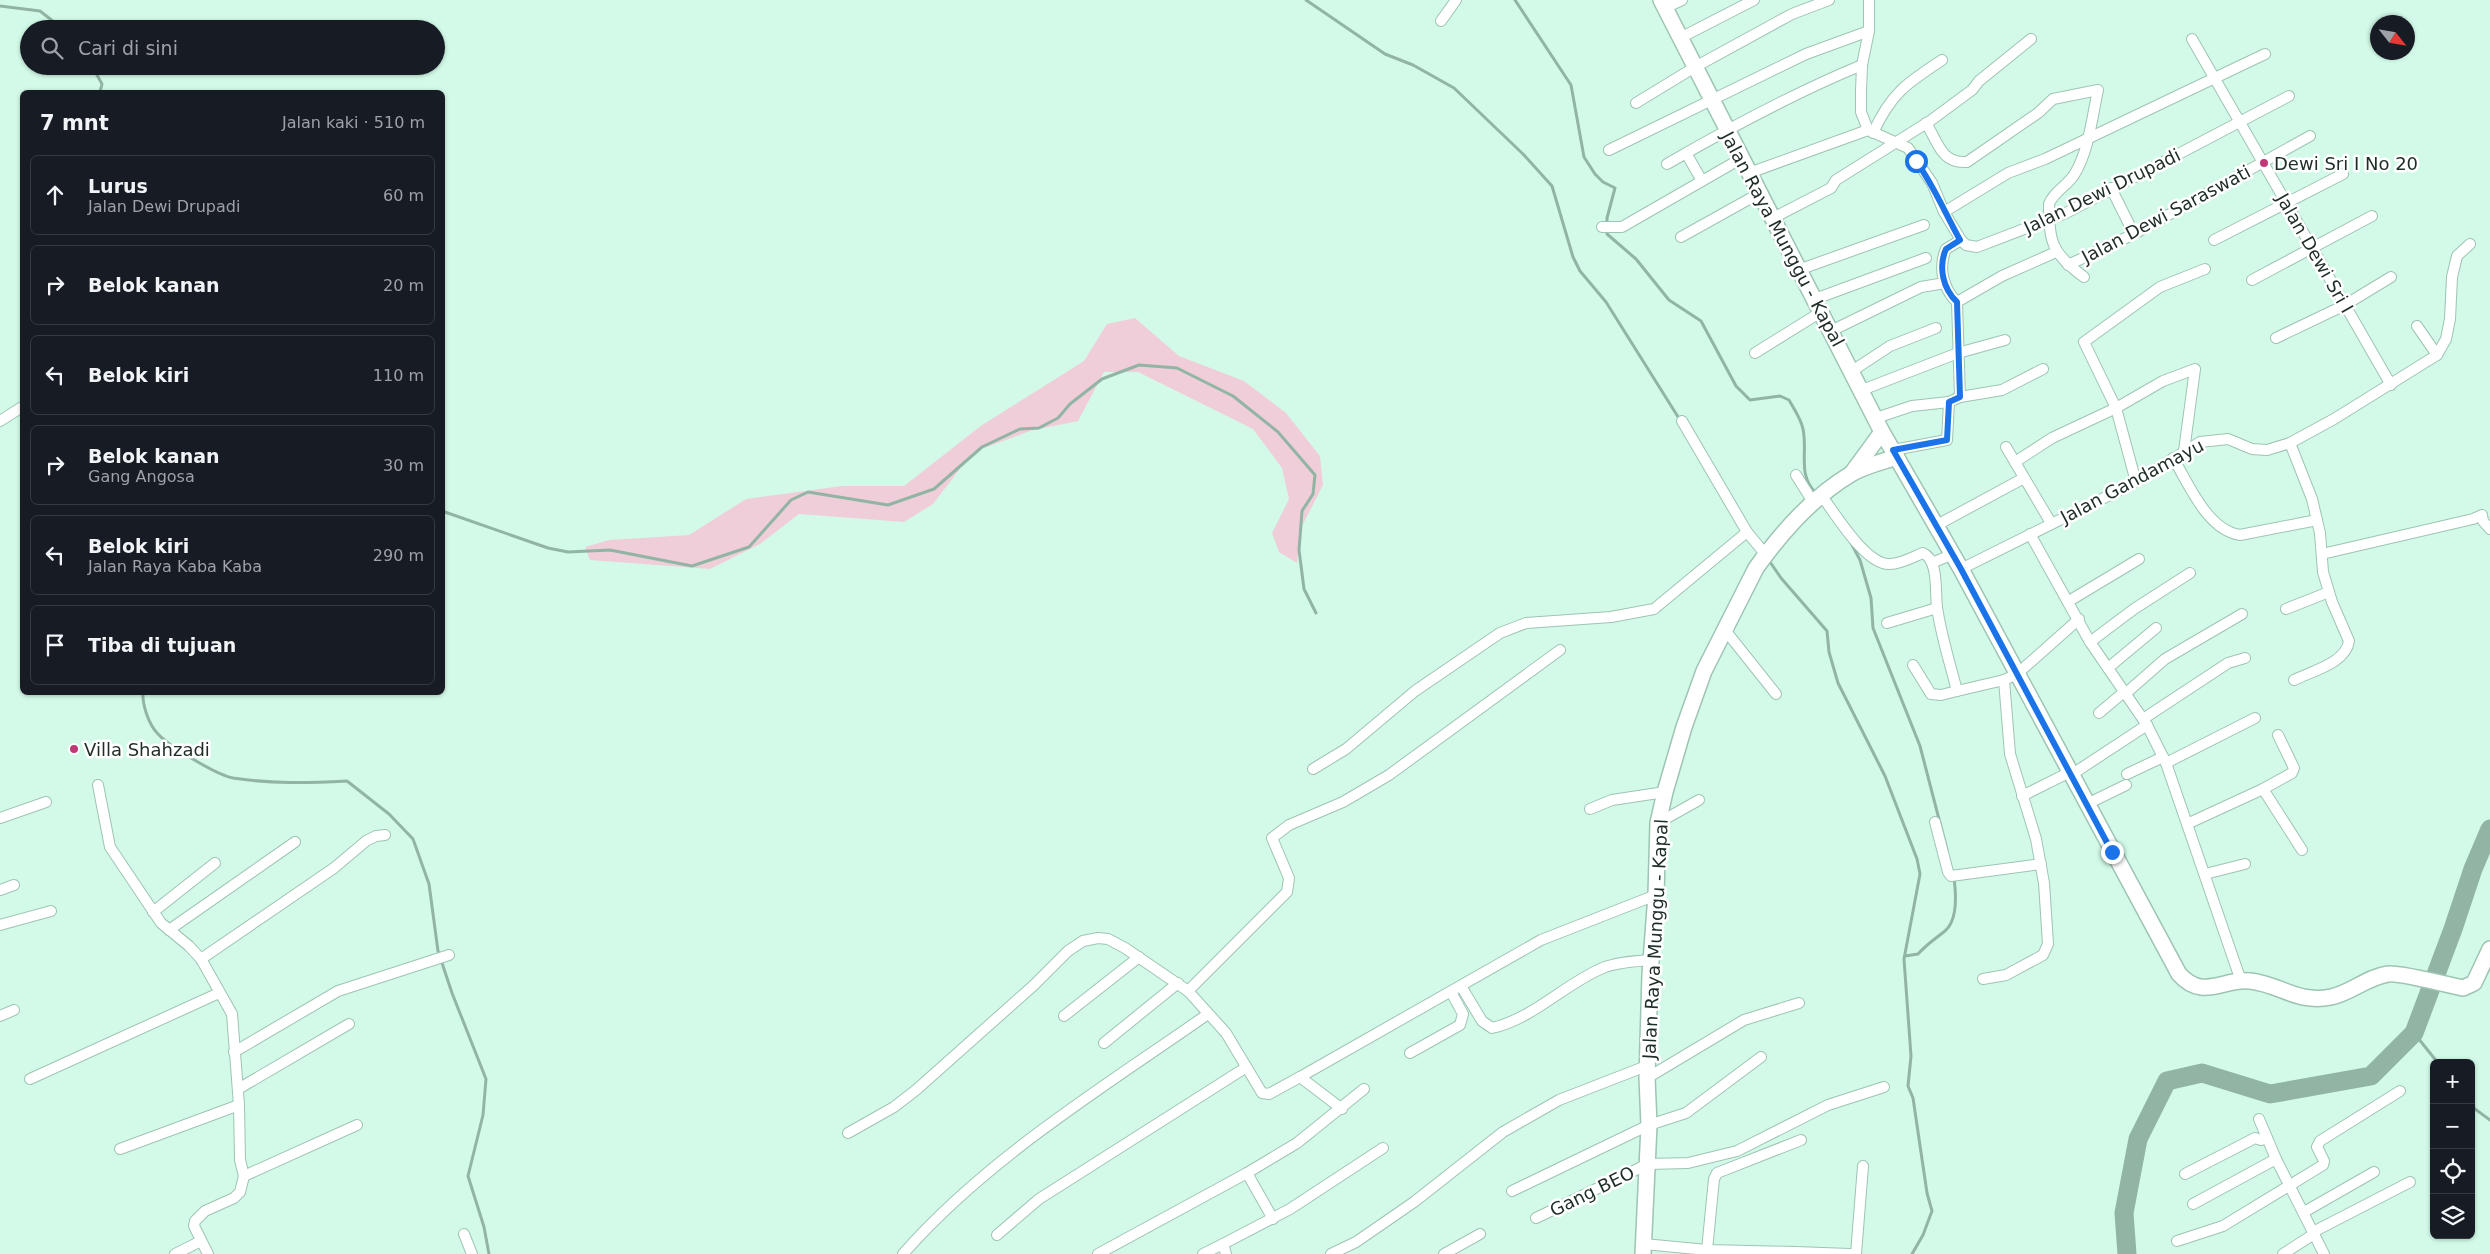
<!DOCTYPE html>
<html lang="id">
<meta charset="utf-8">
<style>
body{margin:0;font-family:"DejaVu Sans",sans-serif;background:#20242c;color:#f1f3f6}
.controls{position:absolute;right:15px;bottom:15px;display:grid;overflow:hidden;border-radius:8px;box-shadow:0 1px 4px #0004}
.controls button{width:45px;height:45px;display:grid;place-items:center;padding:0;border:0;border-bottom:1px solid #363941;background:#171b24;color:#f1f3f6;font:25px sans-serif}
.compass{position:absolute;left:2370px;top:15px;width:45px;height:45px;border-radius:50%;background:#171b24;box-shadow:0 1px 4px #0004;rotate:121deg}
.stop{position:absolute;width:15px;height:15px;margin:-11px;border:4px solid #1a73e8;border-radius:50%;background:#fff}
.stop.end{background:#1a73e8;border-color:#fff;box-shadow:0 1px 5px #0008}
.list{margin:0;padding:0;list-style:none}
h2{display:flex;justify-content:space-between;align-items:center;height:65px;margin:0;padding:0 20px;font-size:21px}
h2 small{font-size:16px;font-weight:400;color:#9ea1a6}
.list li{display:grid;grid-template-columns:32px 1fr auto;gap:15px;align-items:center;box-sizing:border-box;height:80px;margin:0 10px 10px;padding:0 10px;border:1px solid #363941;border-radius:8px}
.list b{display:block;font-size:19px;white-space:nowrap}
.list p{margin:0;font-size:16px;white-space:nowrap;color:#9ea1a6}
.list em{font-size:16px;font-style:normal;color:#9ea1a6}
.icon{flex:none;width:28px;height:28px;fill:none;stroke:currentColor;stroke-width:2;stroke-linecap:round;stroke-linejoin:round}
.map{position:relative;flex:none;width:2490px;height:1254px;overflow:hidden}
.search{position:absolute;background:#171b24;box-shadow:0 1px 4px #0004;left:20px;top:20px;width:425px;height:55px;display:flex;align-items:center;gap:12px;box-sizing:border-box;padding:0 18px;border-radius:28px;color:#9ea1a6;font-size:19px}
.panel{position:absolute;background:#171b24;box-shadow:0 1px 4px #0004;left:20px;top:90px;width:425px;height:605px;border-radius:8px}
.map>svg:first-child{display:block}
.green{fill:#f0ced9}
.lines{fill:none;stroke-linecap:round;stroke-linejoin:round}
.stream{stroke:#91b4a5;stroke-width:3}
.river{stroke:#91b4a5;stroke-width:19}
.street-casing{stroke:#9ec4b3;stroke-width:12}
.secondary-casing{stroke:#9ec4b3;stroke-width:18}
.street{stroke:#fff;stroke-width:10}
.secondary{stroke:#fff;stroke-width:15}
.route{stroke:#1a73e8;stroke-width:6}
.poi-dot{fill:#c03876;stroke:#fff;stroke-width:2}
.labels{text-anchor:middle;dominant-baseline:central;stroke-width:5;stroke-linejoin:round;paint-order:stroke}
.poi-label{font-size:18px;fill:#1e2d26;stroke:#fff;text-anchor:start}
.street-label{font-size:18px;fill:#1e2d26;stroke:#fff}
</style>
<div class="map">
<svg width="2490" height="1254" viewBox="0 0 2490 1254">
<rect width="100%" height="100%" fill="#d3fae9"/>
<!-- green -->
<polygon class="green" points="1135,318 1179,356 1244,381 1286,413 1320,456 1323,485 1300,530 1297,563 1279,552 1272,533 1289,499 1282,468 1253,429 1138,372 1104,372 1078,421 1030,431 973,452 933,504 904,522 799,514 760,544 710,569 590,560 585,547 609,540 689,535 746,499 842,486 904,486 982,425 1084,361 1107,324"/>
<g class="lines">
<!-- stream -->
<g class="stream">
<polyline points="1306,0 1385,54 1413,65 1454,88 1523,154 1552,186 1573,257 1580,271 1606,302 1680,420"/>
<path d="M 1515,0 L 1571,85 L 1584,157 L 1595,174 L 1603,182 L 1615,188 L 1607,218 L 1607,234 L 1636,259 L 1669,300 L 1701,321 L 1736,386 L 1750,400 L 1780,396 L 1789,400 C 1794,409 1801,419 1803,429 C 1808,452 1797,475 1816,493"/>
<polyline points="0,6 40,11 63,29"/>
<polyline points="92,66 102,84 100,92"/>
<polyline points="442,511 548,548 568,552 610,550 692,566 749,547 791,500 808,492 888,505 934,489 982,447 1020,429 1039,428 1058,418 1070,404 1102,379 1139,365 1177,368 1233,396 1278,432 1315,475 1313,494 1302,511 1299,550 1304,589 1316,613"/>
<polyline points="1850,541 1860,560 1871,598 1873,628 1920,746 1947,850"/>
<polyline points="1768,559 1781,578 1827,631 1829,652 1838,683 1885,776 1917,859 1920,874 1904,959 1911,1056 1908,1086 1913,1098 1927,1193 1932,1211 1923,1235 1912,1254"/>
<path d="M 143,692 C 142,705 149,725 158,734 C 170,747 217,775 233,778 C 271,784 309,783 347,781 L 389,814 L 413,839 L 429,884 L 438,951 L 452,993 L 486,1079 L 483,1115 L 468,1176 L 484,1227 L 489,1254"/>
<path d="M 1905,956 L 1918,954 C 1927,944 1935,939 1945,931 C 1958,920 1956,893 1954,878"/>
<polyline points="2414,1033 2438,1063"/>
<polyline points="2471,1106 2490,1120"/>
</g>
<!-- river -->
<polyline class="river" points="2127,1254 2124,1213 2138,1139 2167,1081 2202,1073 2270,1094 2371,1076 2414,1033 2453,929 2473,869 2490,829"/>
<!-- street casing -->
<g class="street-casing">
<g id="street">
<polyline points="1869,0 1869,31 1862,65 1861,91 1861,112 1868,130 1908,148 1932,183 1944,212 1961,240 1966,245 1977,247 2066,213 2289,96"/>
<polyline points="1665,8 1682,0"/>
<polyline points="1441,21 1456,0"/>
<polyline points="1680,38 1754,0"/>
<polyline points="2192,39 2391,385"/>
<polyline points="1636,103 1695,67 1792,14 1829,0"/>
<path d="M 1926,123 C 1938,142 1941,164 1967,162 L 2038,113 L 2053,99 L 2098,90 C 2092,117 2089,151 2074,175 C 2067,186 2054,191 2049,204 C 2049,243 2052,253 2084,277"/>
<path d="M 1873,133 C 1891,93 1907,83 1942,60"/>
<polyline points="1609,150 1806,54 1869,31"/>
<polyline points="1686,153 1702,181"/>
<path d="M 1667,164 C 1731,127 1794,93 1862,65"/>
<polyline points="1749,173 1868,130"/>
<polyline points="2111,188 2134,234"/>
<polyline points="1944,212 2008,173 2045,159 2265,54"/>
<polyline points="1773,218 1831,188 1836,180 1930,121 1972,90 1979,81 2031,39"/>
<polyline points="1602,227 1622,227 1742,158"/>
<polyline points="1681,237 1760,193"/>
<polyline points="2214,240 2343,174"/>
<polyline points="2068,265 2134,234 2310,136"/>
<polyline points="1801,269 1924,225"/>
<polyline points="2252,280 2372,216"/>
<polyline points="1815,299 1926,258"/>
<polyline points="1957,302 2002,276 2056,252"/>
<polyline points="2417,326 2437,355"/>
<polyline points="1831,331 1921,287 1945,283"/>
<polyline points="2276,338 2345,305 2391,277"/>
<polyline points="1755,353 1821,312"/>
<polyline points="1852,371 1890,346 1936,328"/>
<polyline points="1862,390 1958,353 2005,340"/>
<path d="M 1960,397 L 1957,302 C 1943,289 1938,267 1946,249 L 1961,240"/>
<polyline points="1876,418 1912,406 1949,402 1960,397 2002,390 2043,369"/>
<polyline points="0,421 22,407"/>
<polyline points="1682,421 1747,532 1766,555"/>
<path d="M 2290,443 L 2312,499 L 2320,533 L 2323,572 L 2332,602 L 2349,641 C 2346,663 2312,671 2294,680"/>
<polyline points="2006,447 2051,523"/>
<polyline points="1893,450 1947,440 1949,402"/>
<path d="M 2173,458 C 2189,484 2207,530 2240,535 L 2317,520"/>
<polyline points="2015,462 2052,438 2116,408 2163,381 2195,369 2184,451"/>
<polyline points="1796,475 1813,502"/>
<polyline points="2136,482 2116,408 2084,342 2160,287 2205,269"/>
<path d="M 1821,495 C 1835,513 1866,566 1890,564 C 1901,564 1913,557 1923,553 C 1939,560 1935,593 1937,607 C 1941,636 1950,663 1957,691 L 2004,680"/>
<polyline points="1937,525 2024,478"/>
<polyline points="2030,534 2090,642 2147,725 2166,763 2241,981"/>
<polyline points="2322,554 2473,519 2482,515 2483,521 2490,529"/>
<polyline points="1932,563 1953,554"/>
<polyline points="1961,569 2136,482 2200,442 2228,439 2252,449 2267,450 2290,443 2334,419 2437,355 2446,339 2450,319 2452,277 2457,256 2470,244"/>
<polyline points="2069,601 2139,559"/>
<polyline points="2286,609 2329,592"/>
<polyline points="1887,623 1937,608"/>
<polyline points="1725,630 1776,694"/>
<polyline points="2090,642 2134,609 2190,573"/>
<polyline points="1913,665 1931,694 1941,695 1957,691"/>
<polyline points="2108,668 2156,628"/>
<polyline points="2125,694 2165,659 2242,614"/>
<polyline points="2099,713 2124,692"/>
<polyline points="2143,719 2228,663 2245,658"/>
<polyline points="2166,763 2255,718"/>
<polyline points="1313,769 1346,749 1415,691 1500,633 1526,623 1611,617 1654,609 1747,532"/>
<polyline points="2127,774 2163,757"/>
<polyline points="2071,775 2147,725"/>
<polyline points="98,785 110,847 161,923 189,946 201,959 232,1014 239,1105 240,1160 244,1176 240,1192 234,1198 205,1211 195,1221 194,1226 208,1254"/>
<polyline points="2263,789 2302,850"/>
<polyline points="2022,796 2070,772"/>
<polyline points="2087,804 2126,785"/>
<polyline points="1590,809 1612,800 1665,792"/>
<polyline points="0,818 46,802"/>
<polyline points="1935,822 1948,872 1951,876 2041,864"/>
<polyline points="1658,823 1699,800"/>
<polyline points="2187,824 2263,789 2292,773 2294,768 2278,735"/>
<polyline points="2205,874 2245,864"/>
<polyline points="0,890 14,885"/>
<polyline points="153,912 215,863"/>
<polyline points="0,925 51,911"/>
<polyline points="169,930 295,842"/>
<polyline points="201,959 334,868 366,841 376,836 385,835"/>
<polyline points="1983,979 2006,975 2043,955 2048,944 2044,883 2036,839 2010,754 2004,680 2017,674 2079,619"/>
<path d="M 1461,986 L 1482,1021 L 1492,1028 C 1535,1018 1565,983 1605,967 C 1620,962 1635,961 1651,960"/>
<polyline points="1188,991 1287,892 1289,878 1272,838 1289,825 1343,802 1389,775 1560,650"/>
<polyline points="0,1016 14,1010"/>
<polyline points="1064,1016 1139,957"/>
<polyline points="1104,1043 1178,983"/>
<polyline points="234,1052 338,991 449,955"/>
<polyline points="1410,1053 1460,1025 1463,1014 1451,992"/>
<polyline points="1647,1078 1744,1020 1799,1003"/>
<polyline points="30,1079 219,993"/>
<polyline points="238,1089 349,1024"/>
<polyline points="1342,1109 1300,1077 1541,940 1656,895"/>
<polyline points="2259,1119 2276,1159 2324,1254"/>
<polyline points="848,1133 894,1107 916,1090 1034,985 1068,951 1083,941 1098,938 1108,939 1125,948 1188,991 1226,1033 1262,1093 1269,1094 1300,1077"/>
<polyline points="120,1149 239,1105"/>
<polyline points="2185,1174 2255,1138 2261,1140 2267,1138"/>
<polyline points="244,1176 357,1125"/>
<polyline points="1512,1191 1649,1125 1686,1113 1761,1057"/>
<polyline points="2193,1204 2276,1159"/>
<polyline points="2304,1212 2374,1172"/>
<polyline points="1536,1218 1648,1164 1688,1163 1737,1151 1828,1105 1884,1087"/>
<polyline points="1273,1219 1247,1173 1297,1143 1364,1089"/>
<polyline points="2313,1232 2410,1182"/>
<polyline points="464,1234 472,1254"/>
<polyline points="997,1235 1039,1199 1245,1068"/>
<polyline points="2177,1241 2223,1226 2323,1165 2324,1161 2317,1147 2320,1141 2400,1091"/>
<polyline points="1223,1244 1290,1209 1383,1148"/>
<polyline points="1644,1244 1707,1250 1795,1252 1795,1254"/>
<polyline points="1707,1250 1714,1179 1717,1173 1801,1140"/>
<polyline points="1795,1252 1850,1254"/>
<polyline points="175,1254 201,1241"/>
<path d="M 903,1254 C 987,1158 1104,1087 1208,1014"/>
<polyline points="1098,1254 1247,1173"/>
<polyline points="1203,1254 1223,1244 1226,1254"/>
<polyline points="1331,1254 1356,1242 1414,1202 1503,1132 1559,1100 1649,1065"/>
<polyline points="1444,1254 1480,1234"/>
<polyline points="1856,1254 1863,1166"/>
<polyline points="2283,1254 2314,1234"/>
</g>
</g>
<!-- secondary casing -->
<g class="secondary-casing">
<g id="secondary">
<path d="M 1661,0 L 1882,432 L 1961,569 L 2179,974 C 2203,1001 2223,978 2250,981 C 2280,984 2297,1004 2331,997 C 2351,993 2367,977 2388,974 C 2398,972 2449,985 2463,988 L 2474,983 L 2490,949"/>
<polyline points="1852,473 1882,432"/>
<path d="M 1643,1254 L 1649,1125 L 1647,1078 L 1650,974 L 1656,895 L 1658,823 L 1665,792 L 1684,727 L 1704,671 L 1756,568 C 1781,533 1814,496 1851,474 C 1864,466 1882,462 1897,457"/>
</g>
</g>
<!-- street -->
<use href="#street" class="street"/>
<!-- secondary -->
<use href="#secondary" class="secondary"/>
</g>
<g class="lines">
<!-- route -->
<path class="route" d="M 1916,161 C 1934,186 1945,213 1960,240 L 1946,249 C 1938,267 1943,289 1957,302 L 1960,397 L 1949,402 L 1947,440 L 1893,450 L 1961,569 L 2112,852"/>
</g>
<!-- markers -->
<g class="poi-dot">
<circle cx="2264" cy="163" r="5"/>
<circle cx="74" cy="749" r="5"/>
</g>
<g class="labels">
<!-- poi labels -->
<g class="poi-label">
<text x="2274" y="163">Dewi Sri I No 20</text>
<text x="84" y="749">Villa Shahzadi</text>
</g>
<!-- street labels -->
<g class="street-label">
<text transform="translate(2102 191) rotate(-26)">Jalan Dewi Drupadi</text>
<text transform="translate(2166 214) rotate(-28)">Jalan Dewi Saraswati</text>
<text transform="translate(1783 239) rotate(62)">Jalan Raya Munggu - Kapal</text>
<text transform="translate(2315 253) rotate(60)">Jalan Dewi Sri I</text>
<text transform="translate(2132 481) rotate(-28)">Jalan Gandamayu</text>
<text transform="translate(1655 939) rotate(-87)">Jalan Raya Munggu - Kapal</text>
<text transform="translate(1592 1191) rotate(-26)">Gang BEO</text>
</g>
</g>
</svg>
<div class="controls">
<button>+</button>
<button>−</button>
<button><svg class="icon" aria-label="locate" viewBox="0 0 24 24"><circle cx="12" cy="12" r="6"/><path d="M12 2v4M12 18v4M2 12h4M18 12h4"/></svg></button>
<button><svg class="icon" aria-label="layers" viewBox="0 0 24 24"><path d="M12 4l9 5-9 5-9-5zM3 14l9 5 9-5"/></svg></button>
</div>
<svg class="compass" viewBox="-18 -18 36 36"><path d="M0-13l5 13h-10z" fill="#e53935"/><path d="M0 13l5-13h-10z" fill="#9ea1a6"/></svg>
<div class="stop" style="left:1916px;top:161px"></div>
<div class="stop end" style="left:2112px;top:852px"></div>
<div class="search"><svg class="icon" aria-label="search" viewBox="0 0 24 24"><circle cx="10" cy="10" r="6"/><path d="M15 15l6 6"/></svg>Cari di sini</div>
<section class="panel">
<h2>7 mnt<small>Jalan kaki · 510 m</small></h2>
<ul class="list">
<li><svg class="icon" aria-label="ahead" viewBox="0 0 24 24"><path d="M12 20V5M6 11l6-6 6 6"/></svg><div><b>Lurus</b><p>Jalan Dewi Drupadi</p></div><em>60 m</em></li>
<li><svg class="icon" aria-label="right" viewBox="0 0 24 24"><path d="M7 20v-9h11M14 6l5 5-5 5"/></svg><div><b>Belok kanan</b></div><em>20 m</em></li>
<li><svg class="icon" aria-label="left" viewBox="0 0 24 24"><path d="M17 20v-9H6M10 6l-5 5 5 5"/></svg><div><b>Belok kiri</b></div><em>110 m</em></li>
<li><svg class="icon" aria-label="right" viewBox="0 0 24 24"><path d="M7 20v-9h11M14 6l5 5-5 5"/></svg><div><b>Belok kanan</b><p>Gang Angosa</p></div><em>30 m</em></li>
<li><svg class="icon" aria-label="left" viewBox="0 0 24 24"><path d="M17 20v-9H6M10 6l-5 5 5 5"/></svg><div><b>Belok kiri</b><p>Jalan Raya Kaba Kaba</p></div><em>290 m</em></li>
<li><svg class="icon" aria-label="arrive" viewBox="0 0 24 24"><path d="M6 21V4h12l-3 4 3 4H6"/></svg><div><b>Tiba di tujuan</b></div></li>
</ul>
</section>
</div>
